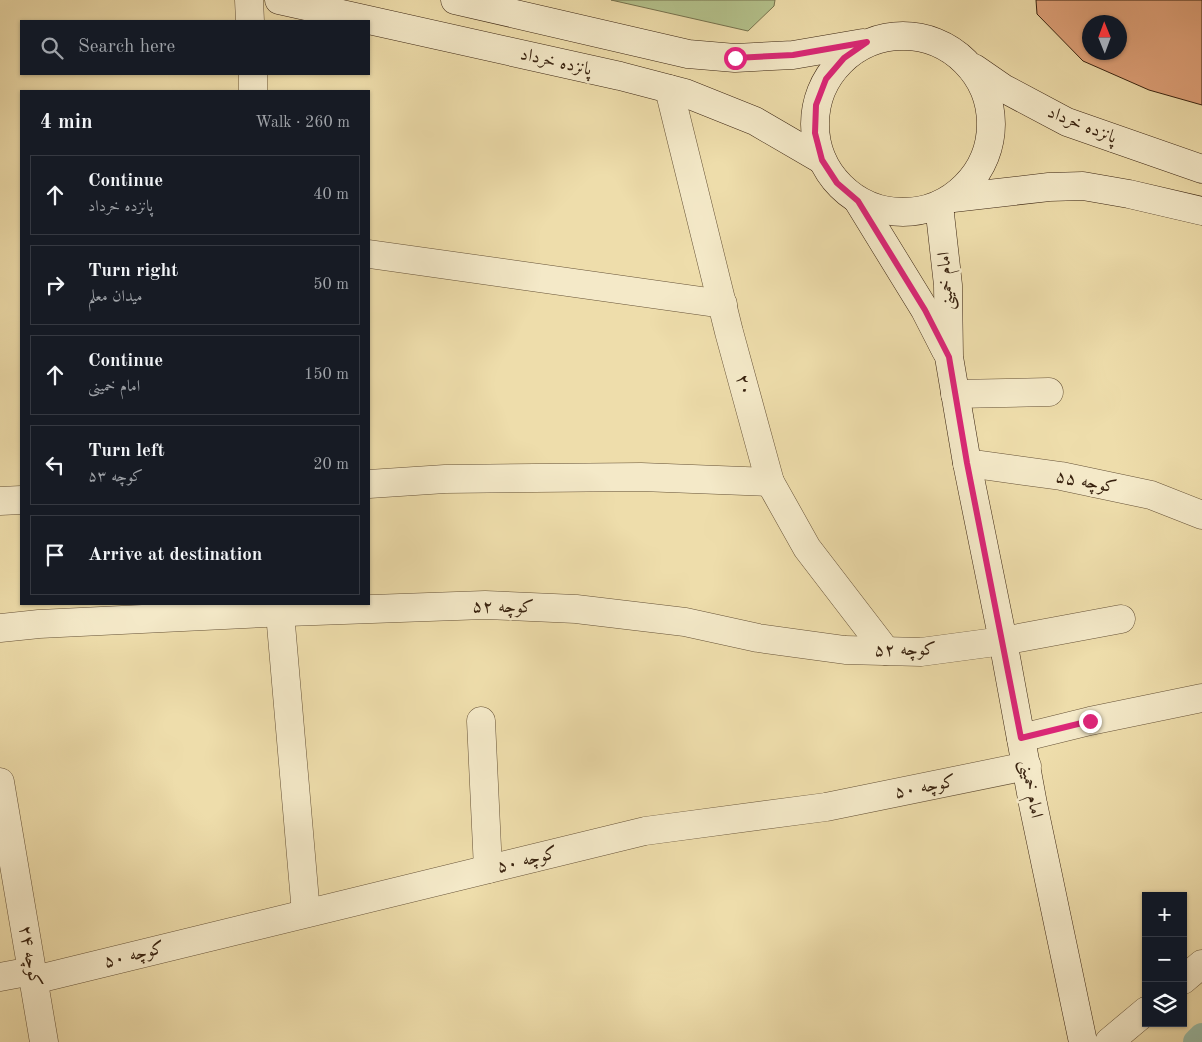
<!DOCTYPE html>
<meta charset="utf-8">
<style>
body{margin:0;font-family:"Old Standard TT",Amiri,serif;background:#242831;color:#f1f3f6}
.controls{position:absolute;right:15px;bottom:15px;display:grid;overflow:hidden;border-radius:0px;box-shadow:0 1px 4px #0004}
.controls button{width:45px;height:45px;display:grid;place-items:center;padding:0;border:0;border-bottom:1px solid #363941;background:#171b24;color:#f1f3f6;font:25px sans-serif}
.compass{position:absolute;left:1082px;top:15px;width:45px;height:45px;border-radius:50%;background:#171b24;box-shadow:0 1px 4px #0004;rotate:359deg}
.stop{position:absolute;width:15px;height:15px;margin:-11px;border:4px solid #db2777;border-radius:50%;background:#fff}
.stop.end{background:#db2777;border-color:#fff;box-shadow:0 1px 5px #0008}
.list{margin:0;padding:0;list-style:none}
h2{display:flex;justify-content:space-between;align-items:center;height:65px;margin:0;padding:0 20px;font-size:21px}
h2 small{font-size:16px;font-weight:400;color:#9ea1a6}
.list li{display:grid;grid-template-columns:32px 1fr auto;gap:15px;align-items:center;box-sizing:border-box;height:80px;margin:0 10px 10px;padding:0 10px;border:1px solid #363941;border-radius:0px}
.list b{display:block;font-size:19px;white-space:nowrap}
.list p{margin:0;font-size:16px;white-space:nowrap;color:#9ea1a6}
.list em{font-size:16px;font-style:normal;color:#9ea1a6}
.icon{flex:none;width:28px;height:28px;fill:none;stroke:currentColor;stroke-width:2;stroke-linecap:round;stroke-linejoin:round}
.map{position:relative;flex:none;width:1202px;height:1042px;overflow:hidden}
.search{position:absolute;background:#171b24;box-shadow:0 1px 4px #0004;left:20px;top:20px;width:350px;height:55px;display:flex;align-items:center;gap:12px;box-sizing:border-box;padding:0 18px;border-radius:0px;color:#9ea1a6;font-size:19px}
.panel{position:absolute;background:#171b24;box-shadow:0 1px 4px #0004;left:20px;top:90px;width:350px;height:515px;border-radius:0px}
.map>svg:first-child{display:block}
.park{fill:#b4c28c;stroke:#76724e}
.lines{fill:none;stroke-linecap:round;stroke-linejoin:round}
.canal{stroke:#99bca7;stroke-width:26}
.building{fill:#dfa179;stroke:#392310;fill-rule:evenodd}
.minor-casing{stroke:#665237;stroke-width:29}
.tertiary-casing{stroke:#665237;stroke-width:29}
.secondary-casing{stroke:#392310;stroke-width:29}
.minor{stroke:#f4e9c8;stroke-width:28}
.tertiary{stroke:#f4e9c8;stroke-width:28}
.secondary{stroke:#f4e9c8;stroke-width:28}
.route{stroke:#db2777;stroke-width:6}
.labels{text-anchor:middle;dominant-baseline:central;stroke-width:5;stroke-linejoin:round;paint-order:stroke}
.street-label{font-size:18px;fill:#392310;stroke:#f4e9c8}
</style>
<div class="map">
<svg width="1202" height="1042" viewBox="0 0 1202 1042">
<rect width="100%" height="100%" fill="#eeddab"/>
<filter id="stains"><feTurbulence type="fractalNoise" baseFrequency=".004" numOctaves="4"/><feColorMatrix values="0 0 0 0 .2 0 0 0 0 .09 0 0 0 0 .02 0 0 0 .5 -.17"/></filter>
<radialGradient id="worn" r=".72"><stop offset=".6" stop-color="#630" stop-opacity="0"/><stop offset="1" stop-color="#630" stop-opacity=".3"/></radialGradient>
<!-- park -->
<polygon class="park" points="611,0 775,0 774,6 748,31"/>
<g class="lines">
<!-- canal -->
<polyline class="canal" points="1196,1042 1202,1036"/>
</g>
<!-- building -->
<path class="building" d="M 1036,0 L 1202,0 L 1202,105 L 1149,90 L 1083,61 L 1037,14 ZM 1090,22 L 1120,22 L 1120,52 L 1090,52 Z"/>
<g class="lines">
<!-- minor casing -->
<g class="minor-casing">
<g id="minor">
<polyline points="249,0 250,21"/>
<polyline points="253,74 253,91"/>
<polyline points="669,89 729,332 770,482 807,548 886,651"/>
<polyline points="369,254 723,304"/>
<polyline points="955,394 1049,392"/>
<polyline points="967,463 1061,476 1151,495 1202,515"/>
<polyline points="369,484 445,479 641,477 770,482"/>
<polyline points="0,501 21,500"/>
<polyline points="280,613 306,913"/>
<polyline points="0,628 39,624 287,612 485,605 576,609 685,622 758,638 845,650 921,652 1003,641 1121,619"/>
<polyline points="481,721 488,869"/>
<polyline points="1021,738 1090,721 1202,698"/>
<polyline points="0,977 32,971"/>
<polyline points="34,980 645,831 826,807 1027,766"/>
</g>
</g>
<!-- tertiary casing -->
<g class="tertiary-casing">
<g id="tertiary">
<polyline points="0,782 44,1042"/>
<polyline points="1183,980 1202,964"/>
<polyline points="1109,1042 1146,1011"/>
</g>
</g>
<!-- secondary casing -->
<g class="secondary-casing">
<g id="secondary">
<polyline points="279,0 620,76 685,93 755,121 822,160"/>
<polyline points="455,0 688,54 735,58 793,55 863,43"/>
<circle cx="903" cy="124" r="88"/>
<polyline points="974,68 1003,88 1067,122 1202,169"/>
<polyline points="953,198 1049,187 1083,186 1129,194 1202,211"/>
<polyline points="858,201 925,310 946,351"/>
<polyline points="939,205 948,285 949,357 967,463 1003,641 1033,804 1083,1042"/>
</g>
</g>
<!-- minor -->
<use href="#minor" class="minor"/>
<!-- tertiary -->
<use href="#tertiary" class="tertiary"/>
<!-- secondary -->
<use href="#secondary" class="secondary"/>
</g>
<g class="lines">
<!-- route -->
<polyline class="route" points="735,58 793,55 867,42 844,58 826,79 816,105 815,133 822,160 837,183 858,201 925,310 949,357 967,463 1021,738 1090,721"/>
</g>
<g class="labels">
<!-- street labels -->
<g class="street-label">
<text transform="translate(556 62) rotate(13)">پانزده خرداد</text>
<text transform="translate(1082 125) rotate(22)">پانزده خرداد</text>
<text transform="translate(946 281) rotate(-94)">امام خمینی</text>
<text transform="translate(744 385) rotate(75)">۲۰</text>
<text transform="translate(1086 482) rotate(11)">کوچه ۵۵</text>
<text transform="translate(503 607) rotate(1)">کوچه ۵۲</text>
<text transform="translate(905 650) rotate(-1)">کوچه ۵۲</text>
<text transform="translate(925 787) rotate(-11)">کوچه ۵۰</text>
<text transform="translate(1031 789) rotate(79)">امام خمینی</text>
<text transform="translate(527 860) rotate(-14)">کوچه ۵۰</text>
<text transform="translate(134 955) rotate(-14)">کوچه ۵۰</text>
<text transform="translate(30 956) rotate(80)">کوچه ۲۴</text>
</g>
</g>
<rect width="100%" height="100%" filter="url(#stains)"/>
<rect width="100%" height="100%" fill="url(#worn)"/>
</svg>
<div class="controls">
<button>+</button>
<button>−</button>
<button><svg class="icon" aria-label="layers" viewBox="0 0 24 24"><path d="M12 4l9 5-9 5-9-5zM3 14l9 5 9-5"/></svg></button>
</div>
<svg class="compass" viewBox="-18 -18 36 36"><path d="M0-13l5 13h-10z" fill="#e53935"/><path d="M0 13l5-13h-10z" fill="#9ea1a6"/></svg>
<div class="stop" style="left:735px;top:58px"></div>
<div class="stop end" style="left:1090px;top:721px"></div>
<div class="search"><svg class="icon" aria-label="search" viewBox="0 0 24 24"><circle cx="10" cy="10" r="6"/><path d="M15 15l6 6"/></svg>Search here</div>
<section class="panel">
<h2>4 min<small>Walk · 260 m</small></h2>
<ul class="list">
<li><svg class="icon" aria-label="ahead" viewBox="0 0 24 24"><path d="M12 20V5M6 11l6-6 6 6"/></svg><div><b>Continue</b><p>پانزده خرداد</p></div><em>40 m</em></li>
<li><svg class="icon" aria-label="right" viewBox="0 0 24 24"><path d="M7 20v-9h11M14 6l5 5-5 5"/></svg><div><b>Turn right</b><p>میدان معلم</p></div><em>50 m</em></li>
<li><svg class="icon" aria-label="ahead" viewBox="0 0 24 24"><path d="M12 20V5M6 11l6-6 6 6"/></svg><div><b>Continue</b><p>امام خمینی</p></div><em>150 m</em></li>
<li><svg class="icon" aria-label="left" viewBox="0 0 24 24"><path d="M17 20v-9H6M10 6l-5 5 5 5"/></svg><div><b>Turn left</b><p>کوچه ۵۳</p></div><em>20 m</em></li>
<li><svg class="icon" aria-label="arrive" viewBox="0 0 24 24"><path d="M6 21V4h12l-3 4 3 4H6"/></svg><div><b>Arrive at destination</b></div></li>
</ul>
</section>
</div>
